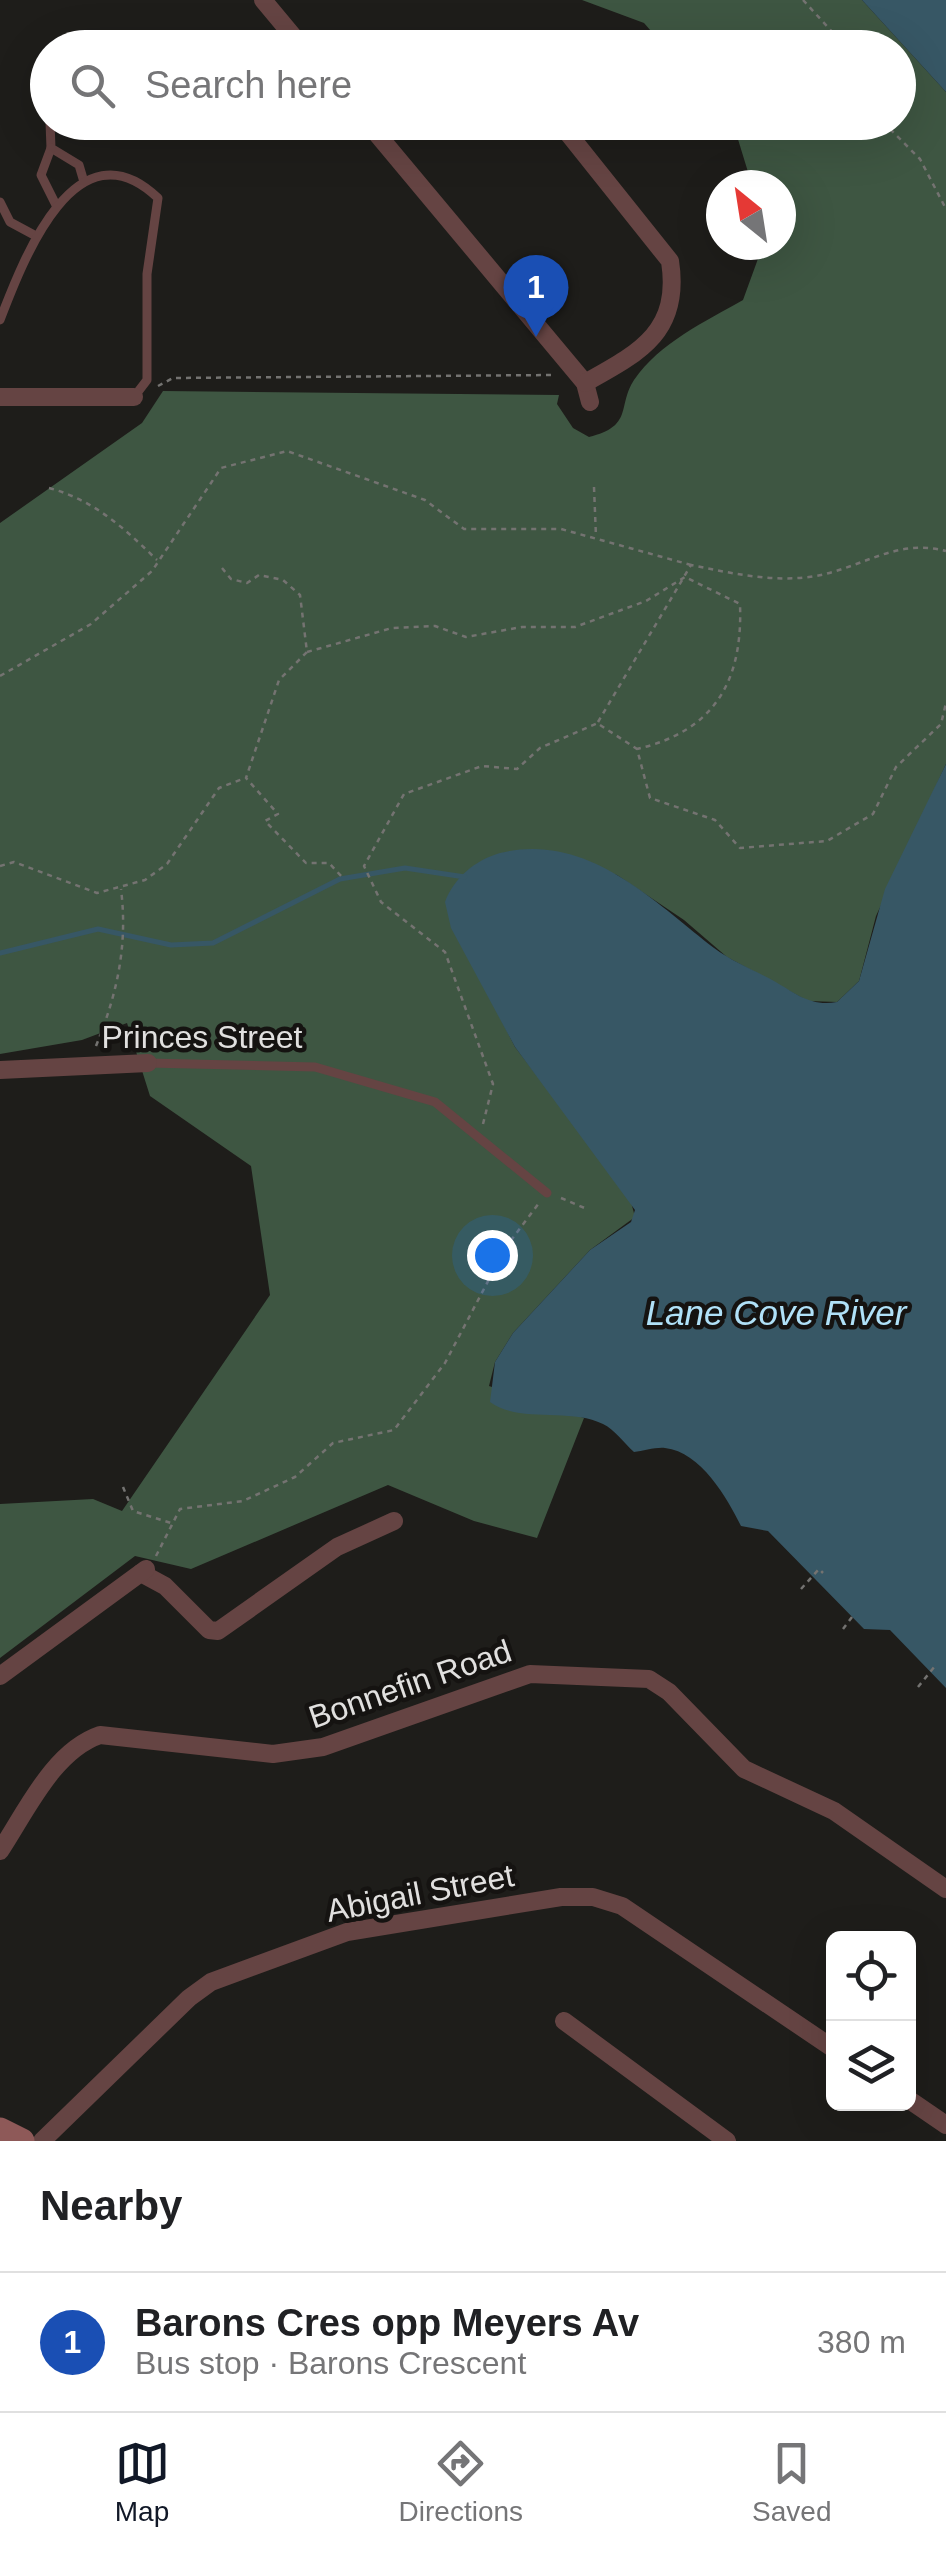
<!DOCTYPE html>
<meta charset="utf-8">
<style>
body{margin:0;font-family:Arial,sans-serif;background:#f2f2f2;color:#202124}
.controls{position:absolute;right:30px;bottom:30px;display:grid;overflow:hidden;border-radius:15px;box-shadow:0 10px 40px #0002}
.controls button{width:90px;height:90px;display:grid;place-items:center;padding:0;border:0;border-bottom:2px solid #e0e0e0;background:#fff;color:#202124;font:50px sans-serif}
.compass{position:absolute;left:706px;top:170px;width:90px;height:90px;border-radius:50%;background:#fff;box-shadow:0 10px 40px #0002;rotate:330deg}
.you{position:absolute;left:492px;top:1255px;width:35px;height:35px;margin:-25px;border:8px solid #fff;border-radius:50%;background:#1a73e8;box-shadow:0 0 0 15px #1a73e833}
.badge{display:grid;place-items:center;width:65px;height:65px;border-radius:50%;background:#111827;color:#fff;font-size:32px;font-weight:700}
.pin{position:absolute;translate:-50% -82px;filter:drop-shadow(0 2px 5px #0008)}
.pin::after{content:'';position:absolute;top:52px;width:35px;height:30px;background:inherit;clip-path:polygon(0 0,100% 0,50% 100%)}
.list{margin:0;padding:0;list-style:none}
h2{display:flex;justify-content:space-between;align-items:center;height:130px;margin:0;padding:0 40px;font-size:42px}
h2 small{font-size:32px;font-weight:400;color:#757577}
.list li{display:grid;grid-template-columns:65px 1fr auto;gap:30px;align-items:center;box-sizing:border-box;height:140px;padding:0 40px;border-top:2px solid #e0e0e0}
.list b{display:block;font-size:38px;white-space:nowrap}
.list p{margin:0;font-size:32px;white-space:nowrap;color:#757577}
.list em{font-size:32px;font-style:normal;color:#757577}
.icon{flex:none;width:55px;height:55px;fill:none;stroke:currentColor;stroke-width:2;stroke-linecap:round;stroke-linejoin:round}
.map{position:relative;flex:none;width:946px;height:2141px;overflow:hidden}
.search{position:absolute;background:#fff;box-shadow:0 10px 40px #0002;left:30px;right:30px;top:30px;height:110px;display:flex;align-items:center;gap:25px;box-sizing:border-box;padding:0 35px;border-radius:55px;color:#757577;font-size:38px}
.sheet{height:270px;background:#fff}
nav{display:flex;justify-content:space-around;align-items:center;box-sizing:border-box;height:140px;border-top:2px solid #e0e0e0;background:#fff;font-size:28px;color:#757577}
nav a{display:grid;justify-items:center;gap:5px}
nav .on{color:#111827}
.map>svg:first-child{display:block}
.forest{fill:#3e5642}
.water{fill:#375765}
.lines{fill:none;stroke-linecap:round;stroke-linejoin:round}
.stream{stroke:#375765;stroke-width:5}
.path{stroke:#747371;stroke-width:2.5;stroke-dasharray:5 5;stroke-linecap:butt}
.lane{stroke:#654443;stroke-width:9}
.street{stroke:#654443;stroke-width:18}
.secondary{stroke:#8e5958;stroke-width:25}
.labels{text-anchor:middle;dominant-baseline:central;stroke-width:9;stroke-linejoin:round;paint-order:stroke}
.street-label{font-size:32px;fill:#e1e0df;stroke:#151311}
.water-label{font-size:35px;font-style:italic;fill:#b0e1f8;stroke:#151311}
</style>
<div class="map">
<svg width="946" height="2141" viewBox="0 0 946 2141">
<rect width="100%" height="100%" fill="#1e1d1a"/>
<!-- forest -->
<path class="forest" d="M 582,0 L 862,0 L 946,92 L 946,764 L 876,916 L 859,981 L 837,1002 L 808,1001 L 727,957 L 684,920 L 617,875 L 533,850 L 503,853 L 470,958 L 515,1047 L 606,1166 L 631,1202 L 635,1217 L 590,1250 L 513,1333 L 495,1362 L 489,1386 L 584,1418 L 537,1538 L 474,1521 L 388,1485 L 191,1569 L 135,1556 L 0,1658 L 0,1504 L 93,1499 L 122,1511 L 270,1295 L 251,1166 L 150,1096 L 127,1023 L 82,1040 L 0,1054 L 0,523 L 142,423 L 163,391 L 559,395 L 557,404 L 573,428 L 589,437 C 634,426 617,406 634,380 C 659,343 706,321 743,300 L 763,245 L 781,245 L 781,185 L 752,185 L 733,123 L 898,122 L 898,48 L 665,47 L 644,23 Z"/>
<!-- water -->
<g class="water">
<polygon points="862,0 946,0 946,92"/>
<path d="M 946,764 L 946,1688 L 890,1630 L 864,1629 L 768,1531 L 741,1526 C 727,1498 701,1452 665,1448 C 656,1447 643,1451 634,1452 C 624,1443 614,1429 603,1424 C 569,1407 521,1424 490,1402 L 495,1362 L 513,1333 L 590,1250 L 631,1222 L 635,1210 L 515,1047 L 451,928 L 445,902 C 454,878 475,860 500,853 C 587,832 652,900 714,948 C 733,962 754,970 774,981 C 795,993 811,1007 837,1002 L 859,981 L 885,889 Z"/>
</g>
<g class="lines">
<!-- stream -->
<polyline class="stream" points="0,953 98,929 171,945 213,943 340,879 405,868 465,877"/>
<!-- path -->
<g class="path">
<polyline points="803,0 847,48"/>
<polyline points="883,122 920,159 946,209"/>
<polyline points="158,386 173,378 553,375"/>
<polyline points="594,487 596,537"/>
<path d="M 49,488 C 94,500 124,528 157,560"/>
<polyline points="222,568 231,579 247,583 259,575 283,580 300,595 307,652 279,680 246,778 278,814 265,821 306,863 329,863 343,878"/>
<path d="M 307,652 L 392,628 L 435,626 L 466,637 L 522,627 L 575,627 L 646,601 L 685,577 L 740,604 C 743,682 714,731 637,749"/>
<polyline points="0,676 91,624 152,571 221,468 287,451 425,500 464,529 561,529 691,565"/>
<path d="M 598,722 L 691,565 C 731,573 768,582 809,577 C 858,571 895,537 946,551"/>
<polyline points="600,725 637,749 650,798 715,820 740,848 827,841 873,814 896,767 941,724 946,703"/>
<polyline points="0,866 14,862 97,893 145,880 167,864 219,788 245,778"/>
<path d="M 96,1046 C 117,994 128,946 121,889"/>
<polyline points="483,1124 493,1084 445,952 381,902 364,866 404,794 482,766 517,769 540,748 598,723"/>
<polyline points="561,1198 587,1209"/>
<polyline points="123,1487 133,1511 171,1523"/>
<polyline points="156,1556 180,1509 243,1501 295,1477 333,1443 394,1430 445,1363 506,1247 539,1203"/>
<polyline points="801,1589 819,1569 823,1573"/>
<polyline points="843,1629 855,1613"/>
<polyline points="918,1687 935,1666"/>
</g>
<!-- lane -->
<g class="lane">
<polyline points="50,122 51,148 79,165 84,182"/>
<polyline points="51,148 41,175 56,205"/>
<polyline points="0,202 10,222 36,236"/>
<path d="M 0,320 C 23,260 76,120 158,198 L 147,274 L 147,380 L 134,397"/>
<polyline points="148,1063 315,1067 435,1102 547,1193"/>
</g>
<!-- street -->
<g class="street">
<polyline points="263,0 303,48"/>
<polyline points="367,122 585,383 590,402"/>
<path d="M 559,122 L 670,261 C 681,332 639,353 585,383"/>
<polyline points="0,397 134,397"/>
<polyline points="0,1070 148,1063"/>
<polyline points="141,1573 165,1586 209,1630 218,1631 337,1547 394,1521"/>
<polyline points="0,1676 146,1569"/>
<path d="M 0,1851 C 26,1812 53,1751 100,1735 L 273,1754 L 323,1747 L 530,1674 L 649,1679 L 669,1692 L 744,1769 L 834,1811 L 946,1889"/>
<polyline points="564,2021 727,2141"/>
<polyline points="908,2099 946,2125"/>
<polyline points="42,2141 189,1998 211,1982 347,1932 561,1897 593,1897 622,1906 834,2049"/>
</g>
<!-- secondary -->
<polyline class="secondary" points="0,2130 22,2141"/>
</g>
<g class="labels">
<!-- street labels -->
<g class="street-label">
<text x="202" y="1037">Princes Street</text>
<text transform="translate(410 1684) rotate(-19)">Bonnefin Road</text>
<text transform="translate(420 1893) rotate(-11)">Abigail Street</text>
</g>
<!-- water labels -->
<g class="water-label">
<text x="776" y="1312">Lane Cove River</text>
</g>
</g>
</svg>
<div class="controls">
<button><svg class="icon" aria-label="locate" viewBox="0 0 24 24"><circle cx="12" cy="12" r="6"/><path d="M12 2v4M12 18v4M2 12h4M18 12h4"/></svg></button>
<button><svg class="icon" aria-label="layers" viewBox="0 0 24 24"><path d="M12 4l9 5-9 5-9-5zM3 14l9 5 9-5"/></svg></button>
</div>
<svg class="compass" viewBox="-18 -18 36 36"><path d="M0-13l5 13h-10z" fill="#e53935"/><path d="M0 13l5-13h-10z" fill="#757577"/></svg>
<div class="you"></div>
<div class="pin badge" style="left:536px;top:337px;background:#1a4fb4">1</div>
<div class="search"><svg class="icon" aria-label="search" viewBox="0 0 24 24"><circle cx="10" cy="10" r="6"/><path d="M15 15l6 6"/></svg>Search here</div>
</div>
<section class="sheet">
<h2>Nearby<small></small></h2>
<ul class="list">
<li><span class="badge" style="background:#1a4fb4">1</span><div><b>Barons Cres opp Meyers Av</b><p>Bus stop · Barons Crescent</p></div><em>380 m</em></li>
</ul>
</section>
<nav>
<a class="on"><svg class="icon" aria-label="map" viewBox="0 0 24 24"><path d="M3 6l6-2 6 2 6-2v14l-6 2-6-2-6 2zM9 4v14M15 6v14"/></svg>Map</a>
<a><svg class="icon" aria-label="directions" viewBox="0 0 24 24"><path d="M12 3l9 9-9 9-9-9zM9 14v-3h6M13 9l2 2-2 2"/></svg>Directions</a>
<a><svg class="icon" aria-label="saved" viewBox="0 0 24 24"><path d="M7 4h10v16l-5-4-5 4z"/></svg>Saved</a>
</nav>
